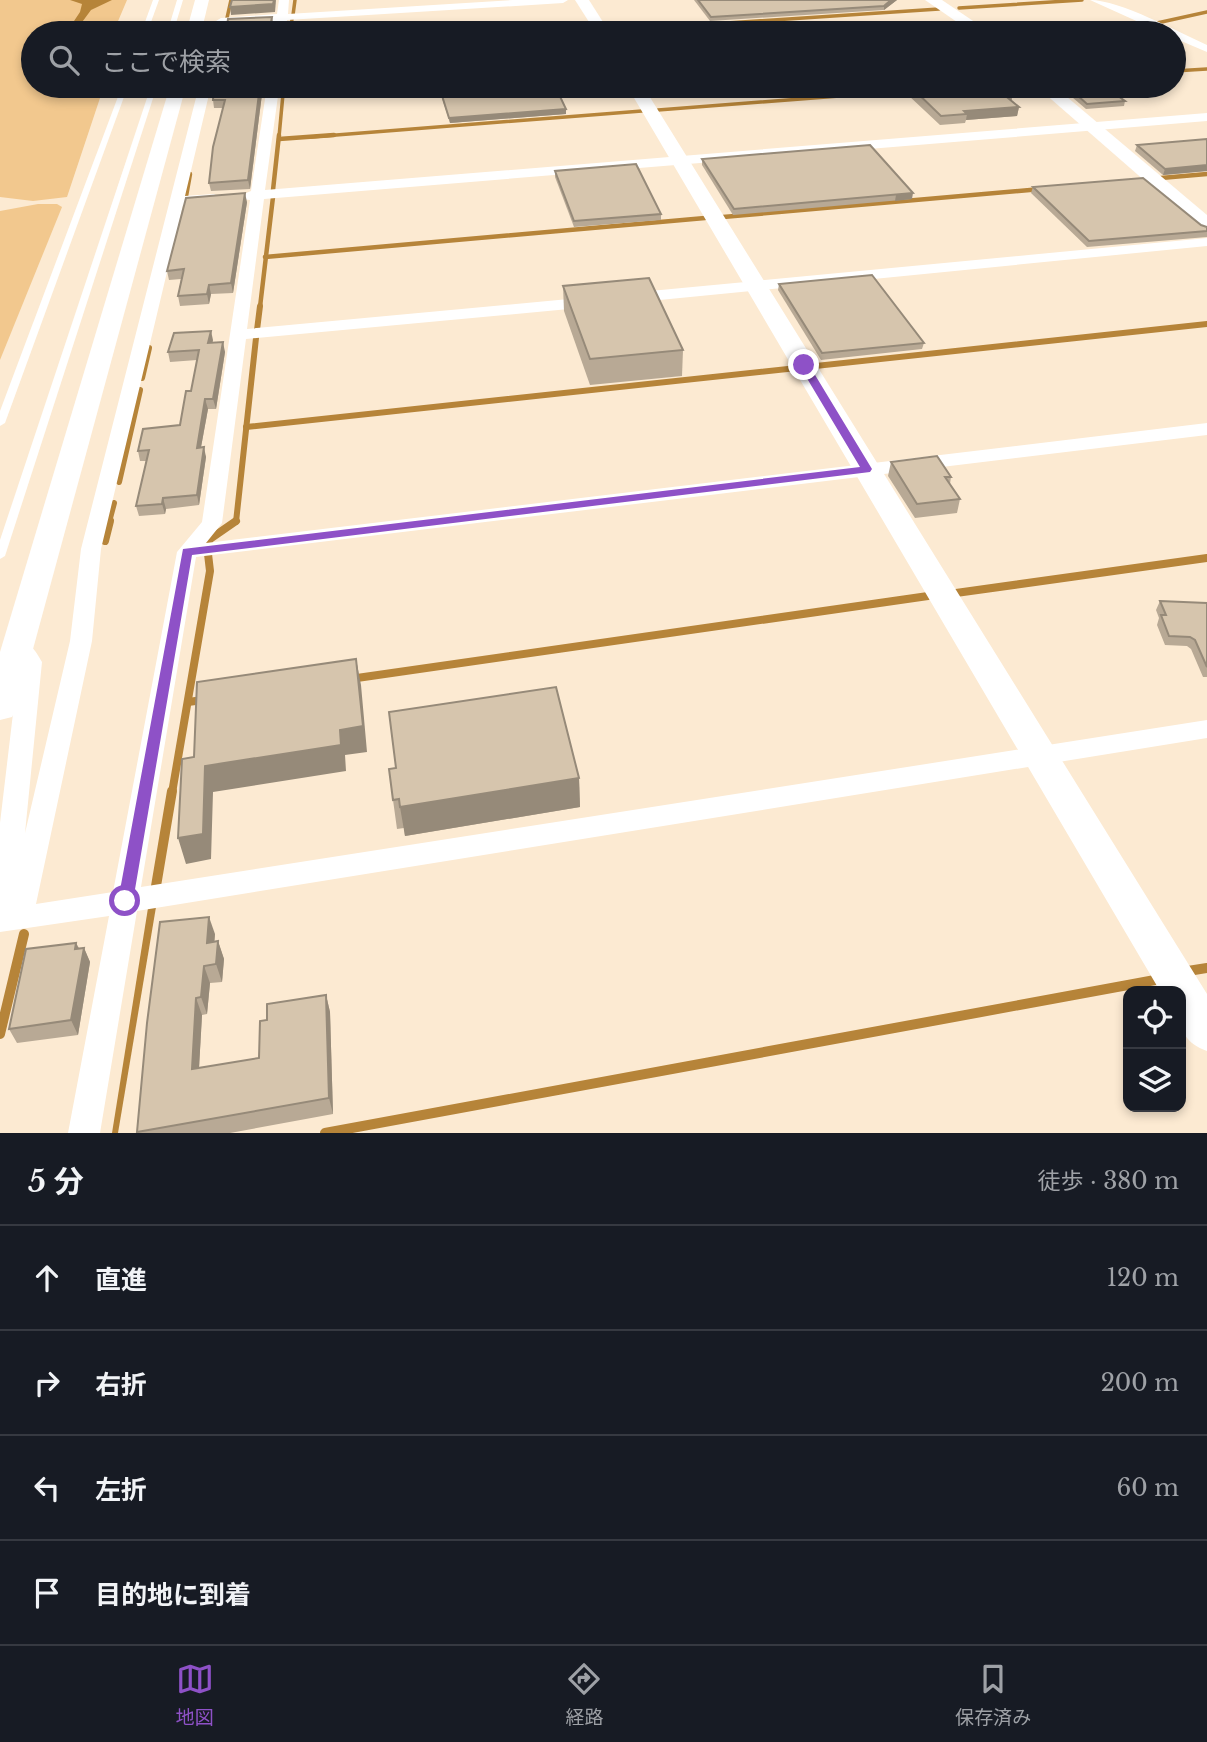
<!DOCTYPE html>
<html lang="ja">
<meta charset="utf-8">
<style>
body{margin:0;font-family:"Libre Baskerville","Noto Sans JP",serif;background:#242831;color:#f1f3f6}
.controls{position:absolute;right:21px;bottom:21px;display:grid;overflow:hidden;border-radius:14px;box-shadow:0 4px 10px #0003}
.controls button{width:63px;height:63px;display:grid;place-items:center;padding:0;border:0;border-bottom:2px solid #363941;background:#171b24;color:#f1f3f6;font:35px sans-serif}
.stop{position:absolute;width:21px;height:21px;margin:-16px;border:5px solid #8e51c7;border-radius:50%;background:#fff}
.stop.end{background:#8e51c7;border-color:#fff;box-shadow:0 2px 7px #0008}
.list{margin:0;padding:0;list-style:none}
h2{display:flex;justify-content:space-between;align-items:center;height:91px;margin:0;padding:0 28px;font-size:30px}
h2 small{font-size:23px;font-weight:400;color:#9ea1a6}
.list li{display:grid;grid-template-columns:46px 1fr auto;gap:21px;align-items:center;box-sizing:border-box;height:105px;padding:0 28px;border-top:2px solid #363941}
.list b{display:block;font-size:26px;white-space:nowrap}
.list em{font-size:23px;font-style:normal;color:#9ea1a6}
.icon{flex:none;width:38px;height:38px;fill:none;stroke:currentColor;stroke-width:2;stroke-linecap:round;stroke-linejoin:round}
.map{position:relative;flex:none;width:1207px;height:1133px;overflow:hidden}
.search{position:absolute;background:#171b24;box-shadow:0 4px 10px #0003;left:21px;right:21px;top:21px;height:77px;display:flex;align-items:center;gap:18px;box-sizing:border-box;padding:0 24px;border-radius:38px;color:#9ea1a6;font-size:26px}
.sheet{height:511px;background:#171b24}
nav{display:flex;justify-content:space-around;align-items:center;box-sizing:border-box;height:98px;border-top:2px solid #363941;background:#171b24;font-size:19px;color:#9ea1a6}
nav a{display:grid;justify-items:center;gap:4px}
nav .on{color:#8e51c7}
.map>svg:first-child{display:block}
.green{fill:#f2c88e}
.water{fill:#b68439}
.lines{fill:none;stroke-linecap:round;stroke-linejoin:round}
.stream-far4{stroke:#b68439;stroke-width:3.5}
.stream-far3{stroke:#b68439;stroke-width:4.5}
.stream-far2{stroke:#b68439;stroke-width:6}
.stream-far1{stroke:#b68439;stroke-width:8}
.stream{stroke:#b68439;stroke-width:10}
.lane{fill:#fff;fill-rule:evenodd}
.street{fill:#fff;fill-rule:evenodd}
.secondary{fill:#fff;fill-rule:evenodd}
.wall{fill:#b8a995}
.shaded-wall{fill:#968a79}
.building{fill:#d6c5ad;stroke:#968a79;stroke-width:2}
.route{fill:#8e51c7}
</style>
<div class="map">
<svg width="1207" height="1133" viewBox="0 0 1207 1133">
<rect width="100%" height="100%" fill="#fcead2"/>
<!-- green -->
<g class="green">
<polygon points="0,0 127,0 113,33 33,33 33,86 104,86 67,197 33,201 0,197"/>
<polygon points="38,204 57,204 62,207 0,360 0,211"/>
</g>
<!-- water -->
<g class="water">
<polygon points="70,0 112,0 91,10 74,33 66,33 80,12 82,4"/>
<polygon points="156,907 118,1133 112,1133 148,908"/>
</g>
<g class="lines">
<!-- stream-far4 -->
<g class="stream-far4">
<polyline points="959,8 1082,0"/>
<polyline points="293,15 295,0"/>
<polyline points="227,18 231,0"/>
<polyline points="1157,23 1207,12"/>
<polyline points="607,31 939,9"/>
<polyline points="224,33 226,22"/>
<polyline points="291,33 292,18"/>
<polyline points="567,33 593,32"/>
<polyline points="1174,71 1207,69"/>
<polyline points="658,110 917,90"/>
<polyline points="279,137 283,94"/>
<polyline points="311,137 642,111"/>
</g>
<!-- stream-far3 -->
<g class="stream-far3">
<polyline points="279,139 334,135"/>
<polyline points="1161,178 1207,174"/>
<polyline points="273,190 279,135"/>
<polyline points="186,196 190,174"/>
<polyline points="723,217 1041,189"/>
<polyline points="265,257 705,218"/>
<polyline points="260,307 273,197"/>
</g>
<!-- stream-far2 -->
<g class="stream-far2">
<polyline points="257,330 260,306"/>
<polyline points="142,378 149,348"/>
<polyline points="246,427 1207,324"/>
<polyline points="119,482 140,390"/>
<polyline points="109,522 114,503"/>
<polyline points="236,522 256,338"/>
</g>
<!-- stream-far1 -->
<g class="stream-far1">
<polyline points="105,541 110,521"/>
<polyline points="207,545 210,539 236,521"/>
<polyline points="956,593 1207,558"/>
<polyline points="350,679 928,596"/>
<polyline points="188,702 203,700"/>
<polyline points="172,793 210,571 208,554"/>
</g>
<!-- stream -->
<g class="stream">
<polyline points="155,892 172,791"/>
<polyline points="1188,971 1207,968"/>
<polyline points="0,1034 24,934"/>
<polyline points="325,1133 1155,980"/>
</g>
<!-- lane -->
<g class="lane">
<polygon points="153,0 159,0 147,33 141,33"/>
<polygon points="177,0 183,0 173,33 167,33"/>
<polygon points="122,86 128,86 5,423 0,426 0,411"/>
<polygon points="151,86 157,86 5,556 0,559 0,540"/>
</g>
<!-- street -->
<g class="street">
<polygon points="279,0 289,0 288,14 513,0 568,0 563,3 287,20 285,33 275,33 276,21 221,24 216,21 221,18 277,14"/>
<path d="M 1090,0 C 1120,0 1178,32 1207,45 L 1207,52 L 1174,38 L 1174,33 L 1163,33 Z"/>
<path d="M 199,86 L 211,86 L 185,196 L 214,194 L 221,198 L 214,202 L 183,205 L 101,549 L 92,641 L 36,904 L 113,892 L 177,552 L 202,522 L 250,200 L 241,199 L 239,196 L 251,191 L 267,86 L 279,86 L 278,89 L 384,86 L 378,90 L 278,96 L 265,190 L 1207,113 L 1207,121 L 264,199 L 247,329 L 590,297 L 598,302 L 590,307 L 246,339 L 222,523 L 206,543 L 1207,423 L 1207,435 L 196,557 L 141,887 L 1207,720 L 1207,738 L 137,911 L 100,1133 L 68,1133 L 109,916 L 0,932 L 0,823 L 19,663 L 7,646 L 10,641 C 26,636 35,649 42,662 L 25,833 L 70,641 L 81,549 Z"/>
<polygon points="1207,238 1207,246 629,303 621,298 629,293"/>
</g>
<!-- secondary -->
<g class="secondary">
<polygon points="195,0 209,0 201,33 186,33"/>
<polygon points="575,0 589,0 610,33 596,33"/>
<polygon points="925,0 942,0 991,33 973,33"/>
<polygon points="170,86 186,86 17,708 12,717 0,720 0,652"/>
<path d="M 627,86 L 643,86 L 1207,994 L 1207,1051 C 1176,1040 1181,1020 1181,991 L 1160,991 Z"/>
<polygon points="1036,86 1054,86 1207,215 1207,231 1200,229"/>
</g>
</g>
<!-- wall -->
<g class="wall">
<polygon points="694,0 897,0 884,10 710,21"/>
<polygon points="214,86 263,86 250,189 211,191 209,183 223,108 214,108 213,100"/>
<polygon points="438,86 555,86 566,109 566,114 450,123"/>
<polygon points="910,86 1012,97 1012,101 1019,107 1017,116 966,120 965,123 940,125 908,95"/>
<polygon points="1059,86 1104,86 1125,101 1124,106 1086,109"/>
<polygon points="1207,139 1207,171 1163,175 1135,151 1137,145"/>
<polygon points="870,145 912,199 733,215 702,165 702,159"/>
<polygon points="555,171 661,214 661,220 574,227 555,177"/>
<polygon points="1033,187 1207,227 1207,237 1087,247 1031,193"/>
<polygon points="247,202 233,293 211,294 209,304 180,306 178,296 181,279 169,280 167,271"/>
<polygon points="779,284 924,343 922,349 821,360 778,290"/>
<polygon points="563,286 683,350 682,376 590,385 564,311"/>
<polygon points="213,340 212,343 225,352 216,409 208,409 201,447 206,457 199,505 166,509 165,514 139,516 136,506 146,461 140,461 138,451 180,425 191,391 197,360 170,362 168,352"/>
<polygon points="891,462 951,477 950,484 960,499 957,513 915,518 888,476"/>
<polygon points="1160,601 1207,603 1207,677 1203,677 1191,649 1187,646 1165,645 1157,625 1159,618 1156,610"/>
<polygon points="579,778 580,807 405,836 404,828 397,829 393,800"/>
<polygon points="215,934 214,942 218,941 224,959 222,982 210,983 207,1014 202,1015 199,1068 259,1058 267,1020 326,995 330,1012 333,1114 230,1133 137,1133"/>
<polygon points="76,943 79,948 84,948 90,962 78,1035 17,1043 9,1029"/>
</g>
<!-- shaded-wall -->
<g class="shaded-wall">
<polygon points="276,0 275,12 231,15 230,7"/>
<polygon points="891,0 897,0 884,10 884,6"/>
<polygon points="272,17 273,24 272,33 269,33"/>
<polygon points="260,86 263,86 250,189 248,180"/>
<polygon points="1019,107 1017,116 966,120 967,114 964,111"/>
<polygon points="566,109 566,114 450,123 449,118"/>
<polygon points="1207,165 1207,171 1163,175 1165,169"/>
<polygon points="245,193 247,202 233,293 231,283"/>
<polygon points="913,193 912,199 895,201 896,195"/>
<polygon points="209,285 211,294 209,304 207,294"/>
<polygon points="211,331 213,340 210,353 208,343"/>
<polygon points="223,342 225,352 216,409 213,399"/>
<polygon points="205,399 208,409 199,458 197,448"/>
<polygon points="204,447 206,457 199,505 197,495"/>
<polygon points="163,498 166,509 165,514 162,504"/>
<polygon points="356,659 361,685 367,752 345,755 346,771 213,792 211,859 186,864 178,838 205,766 340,730"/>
<polygon points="579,778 580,807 405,836 400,807"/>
<polygon points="209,917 215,934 213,960 207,943"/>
<polygon points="218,941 224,959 222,982 216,964"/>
<polygon points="76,943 82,956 84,948 90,962 78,1035 71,1020"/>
<polygon points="204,966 210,983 207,1014 201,997"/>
<polygon points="326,995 330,1012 333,1114 329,1098"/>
<polygon points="196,998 202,1015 198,1086 192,1069"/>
</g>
<!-- building -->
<g class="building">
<polygon points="232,0 274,0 273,4 230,7"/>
<polygon points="698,0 891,0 884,6 711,17"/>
<polygon points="272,17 269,33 226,33 228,19"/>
<polygon points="214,86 260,86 248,180 209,183 213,147 225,100 213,100"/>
<polygon points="439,86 555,86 566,109 449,118"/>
<polygon points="910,86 999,86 1012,97 1008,98 1019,107 964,111 967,114 941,116"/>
<polygon points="1067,86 1104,86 1125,101 1087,104"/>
<polygon points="1207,139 1207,165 1165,169 1137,145"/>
<polygon points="870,145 913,193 734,209 702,159"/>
<polygon points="636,164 661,214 574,221 555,171"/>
<polygon points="1143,178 1201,225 1207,227 1207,231 1089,241 1033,187"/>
<polygon points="245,193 231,283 209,285 207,294 178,296 184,269 167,271 186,198"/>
<polygon points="872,275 924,343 822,353 779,284"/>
<polygon points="649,278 683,350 590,359 563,286"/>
<polygon points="211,331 208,343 223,342 213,399 205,399 197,448 204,447 197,495 163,498 162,504 136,506 149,450 138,451 143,429 180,425 186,391 191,391 199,350 168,352 174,333"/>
<polygon points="937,456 951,477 945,477 960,499 917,504 891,462"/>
<polygon points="1160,601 1207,603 1207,667 1195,640 1190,637 1169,636 1161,615 1166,615"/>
<polygon points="356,659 363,726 340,730 341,745 205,766 203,834 178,838 182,759 194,757 197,682"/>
<polygon points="556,687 579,778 400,807 399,799 393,800 389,769 396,768 389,712"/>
<polygon points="209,917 207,943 218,941 216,964 204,966 201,997 196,998 192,1069 259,1058 260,1021 267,1020 267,1004 326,995 329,1098 137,1132 147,1023 160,922"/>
<polygon points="76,943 75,949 84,948 71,1020 9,1029 26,949"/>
</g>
<!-- route -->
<polygon class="route" points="804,362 809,365 872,469 870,472 192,555 133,901 130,906 120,906 118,901 183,549 860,467 799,365"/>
</svg>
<div class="controls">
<button><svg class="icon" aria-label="locate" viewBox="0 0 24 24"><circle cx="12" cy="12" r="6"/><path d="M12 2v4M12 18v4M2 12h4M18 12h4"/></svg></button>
<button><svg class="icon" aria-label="layers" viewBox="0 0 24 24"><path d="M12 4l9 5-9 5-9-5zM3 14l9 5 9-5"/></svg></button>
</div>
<div class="stop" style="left:125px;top:901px"></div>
<div class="stop end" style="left:804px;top:365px"></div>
<div class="search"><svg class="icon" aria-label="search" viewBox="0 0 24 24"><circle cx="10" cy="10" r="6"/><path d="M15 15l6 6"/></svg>ここで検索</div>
</div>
<section class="sheet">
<h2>5 分<small>徒歩 · 380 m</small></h2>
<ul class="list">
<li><svg class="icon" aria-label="ahead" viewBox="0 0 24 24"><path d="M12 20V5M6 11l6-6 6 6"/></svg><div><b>直進</b></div><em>120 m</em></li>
<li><svg class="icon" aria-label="right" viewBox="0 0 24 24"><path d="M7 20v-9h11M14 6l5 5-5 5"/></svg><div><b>右折</b></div><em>200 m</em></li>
<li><svg class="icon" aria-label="left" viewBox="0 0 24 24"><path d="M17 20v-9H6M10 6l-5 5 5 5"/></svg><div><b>左折</b></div><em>60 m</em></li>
<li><svg class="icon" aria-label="arrive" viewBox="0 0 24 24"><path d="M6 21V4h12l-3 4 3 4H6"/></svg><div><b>目的地に到着</b></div></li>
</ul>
</section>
<nav>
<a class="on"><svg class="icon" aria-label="map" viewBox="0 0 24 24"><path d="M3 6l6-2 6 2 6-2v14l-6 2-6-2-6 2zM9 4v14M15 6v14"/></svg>地図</a>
<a><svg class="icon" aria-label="directions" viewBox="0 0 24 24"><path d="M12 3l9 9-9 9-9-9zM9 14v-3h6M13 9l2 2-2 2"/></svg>経路</a>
<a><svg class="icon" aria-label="saved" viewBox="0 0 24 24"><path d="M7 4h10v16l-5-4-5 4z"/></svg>保存済み</a>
</nav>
